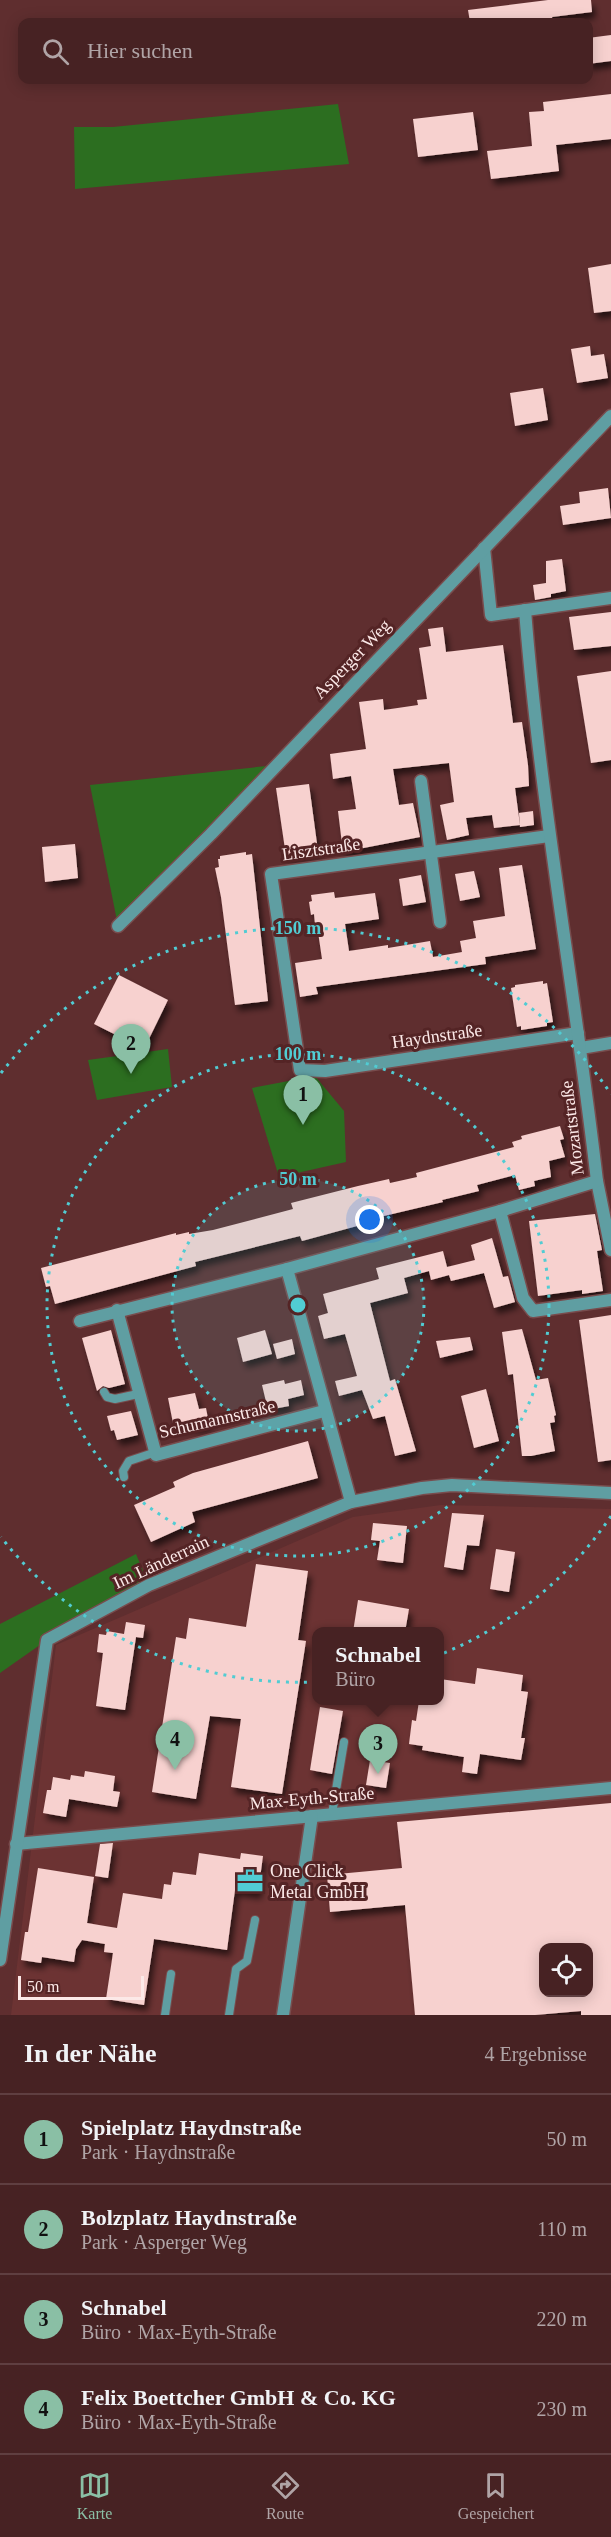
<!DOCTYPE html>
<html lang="de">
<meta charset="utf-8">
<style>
body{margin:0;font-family:Georgia,serif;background:#512f30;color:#f1f3f6}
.controls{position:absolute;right:18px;bottom:18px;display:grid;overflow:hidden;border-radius:12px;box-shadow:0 3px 15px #0003}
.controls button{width:54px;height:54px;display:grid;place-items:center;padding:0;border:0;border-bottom:2px solid #5f3f41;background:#472223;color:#f1f3f6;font:30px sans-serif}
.scale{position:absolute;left:18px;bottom:15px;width:126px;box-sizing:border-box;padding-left:6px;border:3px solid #fce9e8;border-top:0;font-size:16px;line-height:21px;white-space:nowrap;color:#fce9e8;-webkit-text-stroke:4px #542425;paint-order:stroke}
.you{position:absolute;left:370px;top:1220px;width:21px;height:21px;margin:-15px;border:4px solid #fff;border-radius:50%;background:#1a73e8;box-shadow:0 0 0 9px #1a73e833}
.badge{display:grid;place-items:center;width:39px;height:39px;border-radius:50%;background:#8abfa5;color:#111;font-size:20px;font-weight:700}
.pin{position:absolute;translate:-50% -50px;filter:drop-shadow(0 2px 3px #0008)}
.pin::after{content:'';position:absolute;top:32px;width:21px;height:18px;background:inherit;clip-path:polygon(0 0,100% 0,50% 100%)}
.popup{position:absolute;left:312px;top:1627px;width:132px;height:78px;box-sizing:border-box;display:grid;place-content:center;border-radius:12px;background:#472223;filter:drop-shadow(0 2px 4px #0005);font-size:20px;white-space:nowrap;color:#b0a4a6}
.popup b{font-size:22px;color:#f1f3f6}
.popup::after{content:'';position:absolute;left:50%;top:100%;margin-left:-12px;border:12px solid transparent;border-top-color:#472223}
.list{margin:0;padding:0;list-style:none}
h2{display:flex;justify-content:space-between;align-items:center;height:78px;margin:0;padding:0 24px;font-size:26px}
h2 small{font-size:20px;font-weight:400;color:#b0a4a6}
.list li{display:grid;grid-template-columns:39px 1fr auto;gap:18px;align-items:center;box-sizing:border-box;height:90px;padding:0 24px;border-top:2px solid #5f3f41}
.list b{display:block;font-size:22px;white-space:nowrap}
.list p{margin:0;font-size:20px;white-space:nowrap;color:#b0a4a6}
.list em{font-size:20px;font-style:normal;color:#b0a4a6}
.icon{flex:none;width:33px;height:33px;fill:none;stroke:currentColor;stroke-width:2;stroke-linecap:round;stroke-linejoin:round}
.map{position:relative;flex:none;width:611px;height:2015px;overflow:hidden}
.search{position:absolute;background:#472223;box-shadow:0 3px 15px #0003;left:18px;right:18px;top:18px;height:66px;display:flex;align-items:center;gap:15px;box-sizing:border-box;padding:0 21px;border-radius:12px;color:#b0a4a6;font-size:22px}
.sheet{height:438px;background:#472223}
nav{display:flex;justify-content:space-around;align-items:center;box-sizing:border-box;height:84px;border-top:2px solid #5f3f41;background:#472223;font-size:16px;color:#b0a4a6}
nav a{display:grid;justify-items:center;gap:3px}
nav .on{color:#8abfa5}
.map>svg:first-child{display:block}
.built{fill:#6c3333;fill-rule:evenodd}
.green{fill:#2c6e20}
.building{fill:#f7d1cf;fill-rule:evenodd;filter:url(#shadow)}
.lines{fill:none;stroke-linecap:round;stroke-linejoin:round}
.lane-casing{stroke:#784c4d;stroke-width:10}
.street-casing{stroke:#784c4d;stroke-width:15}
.lane{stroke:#5f9ea2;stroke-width:8}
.street{stroke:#5f9ea2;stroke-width:12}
.ring{fill:none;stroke:#51ccd3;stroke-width:3;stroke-dasharray:3 6}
.labels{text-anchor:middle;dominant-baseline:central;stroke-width:6;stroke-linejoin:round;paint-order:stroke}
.street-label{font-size:18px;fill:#fce9e8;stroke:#542425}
.poi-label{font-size:18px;fill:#fce9e8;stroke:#542425;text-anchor:start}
.centre{fill:#51ccd3;stroke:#542425;stroke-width:3}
.ring-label{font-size:18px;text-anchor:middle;font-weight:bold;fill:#51ccd3;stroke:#542425;stroke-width:6;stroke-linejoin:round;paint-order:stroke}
</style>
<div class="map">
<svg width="611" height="2015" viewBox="0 0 611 2015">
<defs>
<filter id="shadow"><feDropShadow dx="3.5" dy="6" stdDeviation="3" flood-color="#0009"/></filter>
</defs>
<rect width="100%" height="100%" fill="#5f2e2f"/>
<!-- built -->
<path class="built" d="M 441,1505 L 611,1509 L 611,2015 L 11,2015 L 56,1645 L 353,1517 ZM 316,1632 L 440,1632 L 440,1700 L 316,1700 ZM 544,1948 L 588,1948 L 588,1992 L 544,1992 Z"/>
<!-- green -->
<g class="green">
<polygon points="338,104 349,164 75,189 74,127 113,127"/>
<polygon points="276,765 118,926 90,785"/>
<polygon points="168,1049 172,1087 97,1100 88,1060"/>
<polygon points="315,1076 344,1111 346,1162 279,1177 252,1088"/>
<polygon points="136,1554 149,1585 47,1640 0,1673 0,1624"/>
</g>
<!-- building -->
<g class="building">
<polygon points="548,0 591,0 592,12 552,17 553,22 470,22 468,10"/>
<polygon points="611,35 611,61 588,64 588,38"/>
<polygon points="611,94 611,139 556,145 559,171 491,179 487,151 532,146 529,112 544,111 543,102"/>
<polygon points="473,112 478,150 418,157 413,119"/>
<polygon points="611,264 611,311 594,313 588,268"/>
<polygon points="590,346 591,356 604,354 608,378 577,383 571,349"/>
<polygon points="543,388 548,420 515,426 510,393"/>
<polygon points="608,488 611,518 563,525 560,506 580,503 579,492"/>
<polygon points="562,559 566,591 551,594 551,597 535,600 533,585 546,583 546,561"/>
<polygon points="611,612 611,646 574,650 569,617"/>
<polygon points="443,627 446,652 503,645 513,723 522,722 528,765 529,786 515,788 520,825 494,828 492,815 466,818 469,835 447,840 440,805 454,802 449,763 393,769 399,805 413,803 420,837 343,852 338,811 356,809 351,776 333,779 330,754 366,749 359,702 383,699 384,710 418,705 417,700 427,699 419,648 431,646 428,629"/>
<polygon points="611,671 611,760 591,763 577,676"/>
<polygon points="309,784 318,851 286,856 276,788"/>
<polygon points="533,811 534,825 520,827 519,813"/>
<polygon points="75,844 78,878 45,882 42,847"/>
<polygon points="246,852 246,855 252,854 268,1001 235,1005 221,897 215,868 219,867 218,859 220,859 220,856"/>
<polygon points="522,865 536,949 485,957 486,964 316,987 318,994 300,997 295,963 322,959 317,925 315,925 314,914 311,915 309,902 312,901 311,895 334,892 335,898 375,893 379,919 345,924 349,951 388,945 388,948 430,941 433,957 462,952 460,941 476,938 473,921 505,916 499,868"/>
<polygon points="474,871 480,897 460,901 455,874"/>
<polygon points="421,875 426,902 403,906 399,879"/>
<polygon points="119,975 168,1000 144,1049 94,1024"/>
<polygon points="543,981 543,984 547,983 553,1022 547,1023 547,1026 521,1030 521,1026 517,1027 511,988 515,987 515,985"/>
<polygon points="560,1126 564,1139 560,1140 565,1157 549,1161 551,1177 534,1181 535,1186 519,1190 515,1175 477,1185 479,1191 442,1200 443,1202 367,1220 368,1223 302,1241 300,1236 195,1262 196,1266 55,1304 50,1286 46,1287 41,1268 176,1233 176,1235 189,1232 189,1234 213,1230 293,1209 291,1203 358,1186 389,1179 390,1183 417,1177 416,1173 514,1147 512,1142 522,1139 521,1136"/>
<polygon points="595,1214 602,1250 597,1251 603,1291 582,1294 582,1290 538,1296 529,1221"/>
<polygon points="492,1238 503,1277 508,1276 515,1302 494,1308 484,1273 451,1281 449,1275 431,1280 429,1271 404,1278 408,1293 370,1303 390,1381 395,1379 416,1451 395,1456 385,1416 373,1419 362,1390 339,1396 335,1381 357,1376 345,1334 324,1339 318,1316 328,1313 323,1294 379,1279 376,1268 443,1251 447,1267 475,1260 471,1245"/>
<polygon points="611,1315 611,1460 598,1462 579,1320"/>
<polygon points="522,1329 536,1380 548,1378 556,1415 554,1416 555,1422 550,1423 555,1451 531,1456 522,1456 513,1374 508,1375 502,1332"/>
<polygon points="111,1330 125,1384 109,1388 103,1386 97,1391 82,1338"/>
<polygon points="265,1330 272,1354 243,1362 237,1338"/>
<polygon points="470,1337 473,1350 440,1358 436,1341"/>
<polygon points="292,1339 295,1354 277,1359 273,1344"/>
<polygon points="284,1380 285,1384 301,1380 304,1395 288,1399 289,1406 268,1410 262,1385"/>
<polygon points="486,1389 499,1441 474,1448 461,1396"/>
<polygon points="195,1393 199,1409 206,1408 209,1424 194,1427 193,1424 174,1428 168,1398"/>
<polygon points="131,1411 138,1435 117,1440 114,1430 111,1431 107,1416"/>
<polygon points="308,1441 318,1478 192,1512 195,1522 151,1542 134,1505 175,1487 173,1482 193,1473"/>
<polygon points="452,1513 484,1515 479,1546 467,1545 463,1570 444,1567"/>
<polygon points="373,1523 407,1526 403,1563 377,1560 380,1541 371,1540"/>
<polygon points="496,1549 515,1552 509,1592 490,1589"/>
<polygon points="256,1564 308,1571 298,1640 306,1641 282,1794 231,1787 241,1719 210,1716 196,1799 152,1792 176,1637 186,1639 189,1618 246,1627"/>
<polygon points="358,1600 409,1609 405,1632 353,1632"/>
<polygon points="126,1622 145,1625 143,1638 136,1637 125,1710 96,1706 103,1653 97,1652 99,1634 106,1635 107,1631 124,1634"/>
<polygon points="477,1668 523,1675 521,1691 528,1692 521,1738 525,1738 521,1760 480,1754 477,1774 462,1772 464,1757 422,1750 423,1746 409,1744 412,1720 416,1721 419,1701 440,1701 440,1679 475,1684"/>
<polygon points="320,1707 343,1711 332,1774 310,1770"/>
<polygon points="370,1760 390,1763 386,1788 366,1785"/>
<polygon points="85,1771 115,1776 113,1791 120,1792 117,1807 69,1799 66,1817 43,1813 47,1790 51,1790 53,1777 70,1780 71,1775 84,1777"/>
<path d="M 611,1803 L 611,2015 L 581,2015 L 581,2011 L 535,2015 L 415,2015 L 405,1905 L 330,1912 L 327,1875 L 402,1868 L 397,1822 ZM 543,1947 L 588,1947 L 588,1992 L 543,1992 Z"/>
<polygon points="113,1843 108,1878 95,1876 100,1844"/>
<polygon points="199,1853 240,1859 241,1853 263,1856 258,1893 235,1890 227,1950 154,1939 144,2005 106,1999 113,1953 104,1952 105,1944 82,1940 76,1949 74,1962 42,1957 41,1963 21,1960 25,1932 28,1932 38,1868 94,1877 87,1923 117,1928 123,1893 162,1899 164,1884 171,1885 173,1872 196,1875"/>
</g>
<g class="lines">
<!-- lane casing -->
<g class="lane-casing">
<g id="lane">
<polyline points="104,1392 107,1397 115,1399 138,1394"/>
<polyline points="124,1477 123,1471 129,1461 156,1452"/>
<polyline points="332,1814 344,1742"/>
<polyline points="165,2015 171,1974"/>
<polyline points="229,2015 236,1969 247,1961 255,1920"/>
</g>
</g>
<!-- street casing -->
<g class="street-casing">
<g id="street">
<polyline points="484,548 491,615 611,598"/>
<polyline points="421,781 440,922"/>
<polyline points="549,836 271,874 300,1070 325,1071 578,1033"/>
<polyline points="118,926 211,834 611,416"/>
<polyline points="581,1048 611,1043"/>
<polyline points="597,1181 611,1250"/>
<polyline points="500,1211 523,1298 533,1311 611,1300"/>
<polyline points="117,1310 156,1455 324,1411"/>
<polyline points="80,1321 287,1269"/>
<path d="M 351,1502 L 287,1269 L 500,1211 L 597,1181 C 575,990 540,802 525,610"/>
<polyline points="16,1844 611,1788"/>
<polyline points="0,1960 47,1640 149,1585 351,1502 422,1488 452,1485 611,1493"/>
<polyline points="283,2015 312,1816"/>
</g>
</g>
<!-- lane -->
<use href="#lane" class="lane"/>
<!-- street -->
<use href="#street" class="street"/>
</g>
<!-- distance rings -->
<circle cx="298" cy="1305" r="126" fill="#51ccd3" fill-opacity=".12"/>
<g class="ring">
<circle cx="298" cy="1305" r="126"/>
<circle cx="298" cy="1305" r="251"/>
<path d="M611 1516A377 377 0 0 1 1 1537M1 1073A377 377 0 0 1 611 1094"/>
</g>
<!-- icons -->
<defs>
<g id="office-bare" transform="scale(2.07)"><path d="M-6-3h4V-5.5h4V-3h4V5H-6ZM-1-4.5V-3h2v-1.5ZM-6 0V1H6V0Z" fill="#51ccd3" stroke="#542425" stroke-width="2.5" paint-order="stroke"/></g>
</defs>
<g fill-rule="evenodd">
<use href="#office-bare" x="250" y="1881"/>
</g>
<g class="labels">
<!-- street labels -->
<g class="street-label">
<text transform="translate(352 659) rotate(-46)">Asperger Weg</text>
<text transform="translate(321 849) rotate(-8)">Lisztstraße</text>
<text transform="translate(437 1036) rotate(-8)">Haydnstraße</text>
<text transform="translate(572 1128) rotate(-97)">Mozartstraße</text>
<text transform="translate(217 1419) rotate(-13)">Schumannstraße</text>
<text transform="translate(161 1562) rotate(-25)">Im Länderrain</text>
<text transform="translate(312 1798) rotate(-5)">Max-Eyth-Straße</text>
</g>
<!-- poi labels -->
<g class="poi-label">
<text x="270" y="1871">One Click<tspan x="270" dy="21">Metal GmbH</tspan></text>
</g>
</g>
<circle cx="298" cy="1305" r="9" class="centre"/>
<g class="ring-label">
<text x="298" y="934">150 m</text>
<text x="298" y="1060">100 m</text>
<text x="298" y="1185">50 m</text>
</g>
</svg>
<div class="controls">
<button><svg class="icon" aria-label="locate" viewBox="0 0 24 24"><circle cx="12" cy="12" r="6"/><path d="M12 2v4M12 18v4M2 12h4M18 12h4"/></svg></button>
</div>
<div class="scale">50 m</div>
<div class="you"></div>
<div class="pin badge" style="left:303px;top:1125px">1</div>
<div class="pin badge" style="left:131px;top:1074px">2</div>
<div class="pin badge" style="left:378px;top:1774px">3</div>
<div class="popup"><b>Schnabel</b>Büro</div>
<div class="pin badge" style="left:175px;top:1770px">4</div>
<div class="search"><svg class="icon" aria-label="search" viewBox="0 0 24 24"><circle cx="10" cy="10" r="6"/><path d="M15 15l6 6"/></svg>Hier suchen</div>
</div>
<section class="sheet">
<h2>In der Nähe<small>4 Ergebnisse</small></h2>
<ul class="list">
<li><span class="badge">1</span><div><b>Spielplatz Haydnstraße</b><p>Park · Haydnstraße</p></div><em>50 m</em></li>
<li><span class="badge">2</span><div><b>Bolzplatz Haydnstraße</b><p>Park · Asperger Weg</p></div><em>110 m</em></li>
<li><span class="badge">3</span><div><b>Schnabel</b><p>Büro · Max-Eyth-Straße</p></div><em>220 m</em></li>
<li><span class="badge">4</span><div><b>Felix Boettcher GmbH &amp; Co. KG</b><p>Büro · Max-Eyth-Straße</p></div><em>230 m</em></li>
</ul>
</section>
<nav>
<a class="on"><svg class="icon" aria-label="map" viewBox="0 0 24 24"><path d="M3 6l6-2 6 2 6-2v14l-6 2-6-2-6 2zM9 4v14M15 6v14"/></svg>Karte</a>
<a><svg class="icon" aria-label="directions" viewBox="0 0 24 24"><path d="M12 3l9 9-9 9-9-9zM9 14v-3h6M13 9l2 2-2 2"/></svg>Route</a>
<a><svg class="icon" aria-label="saved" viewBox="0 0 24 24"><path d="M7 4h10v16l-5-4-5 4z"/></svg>Gespeichert</a>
</nav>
